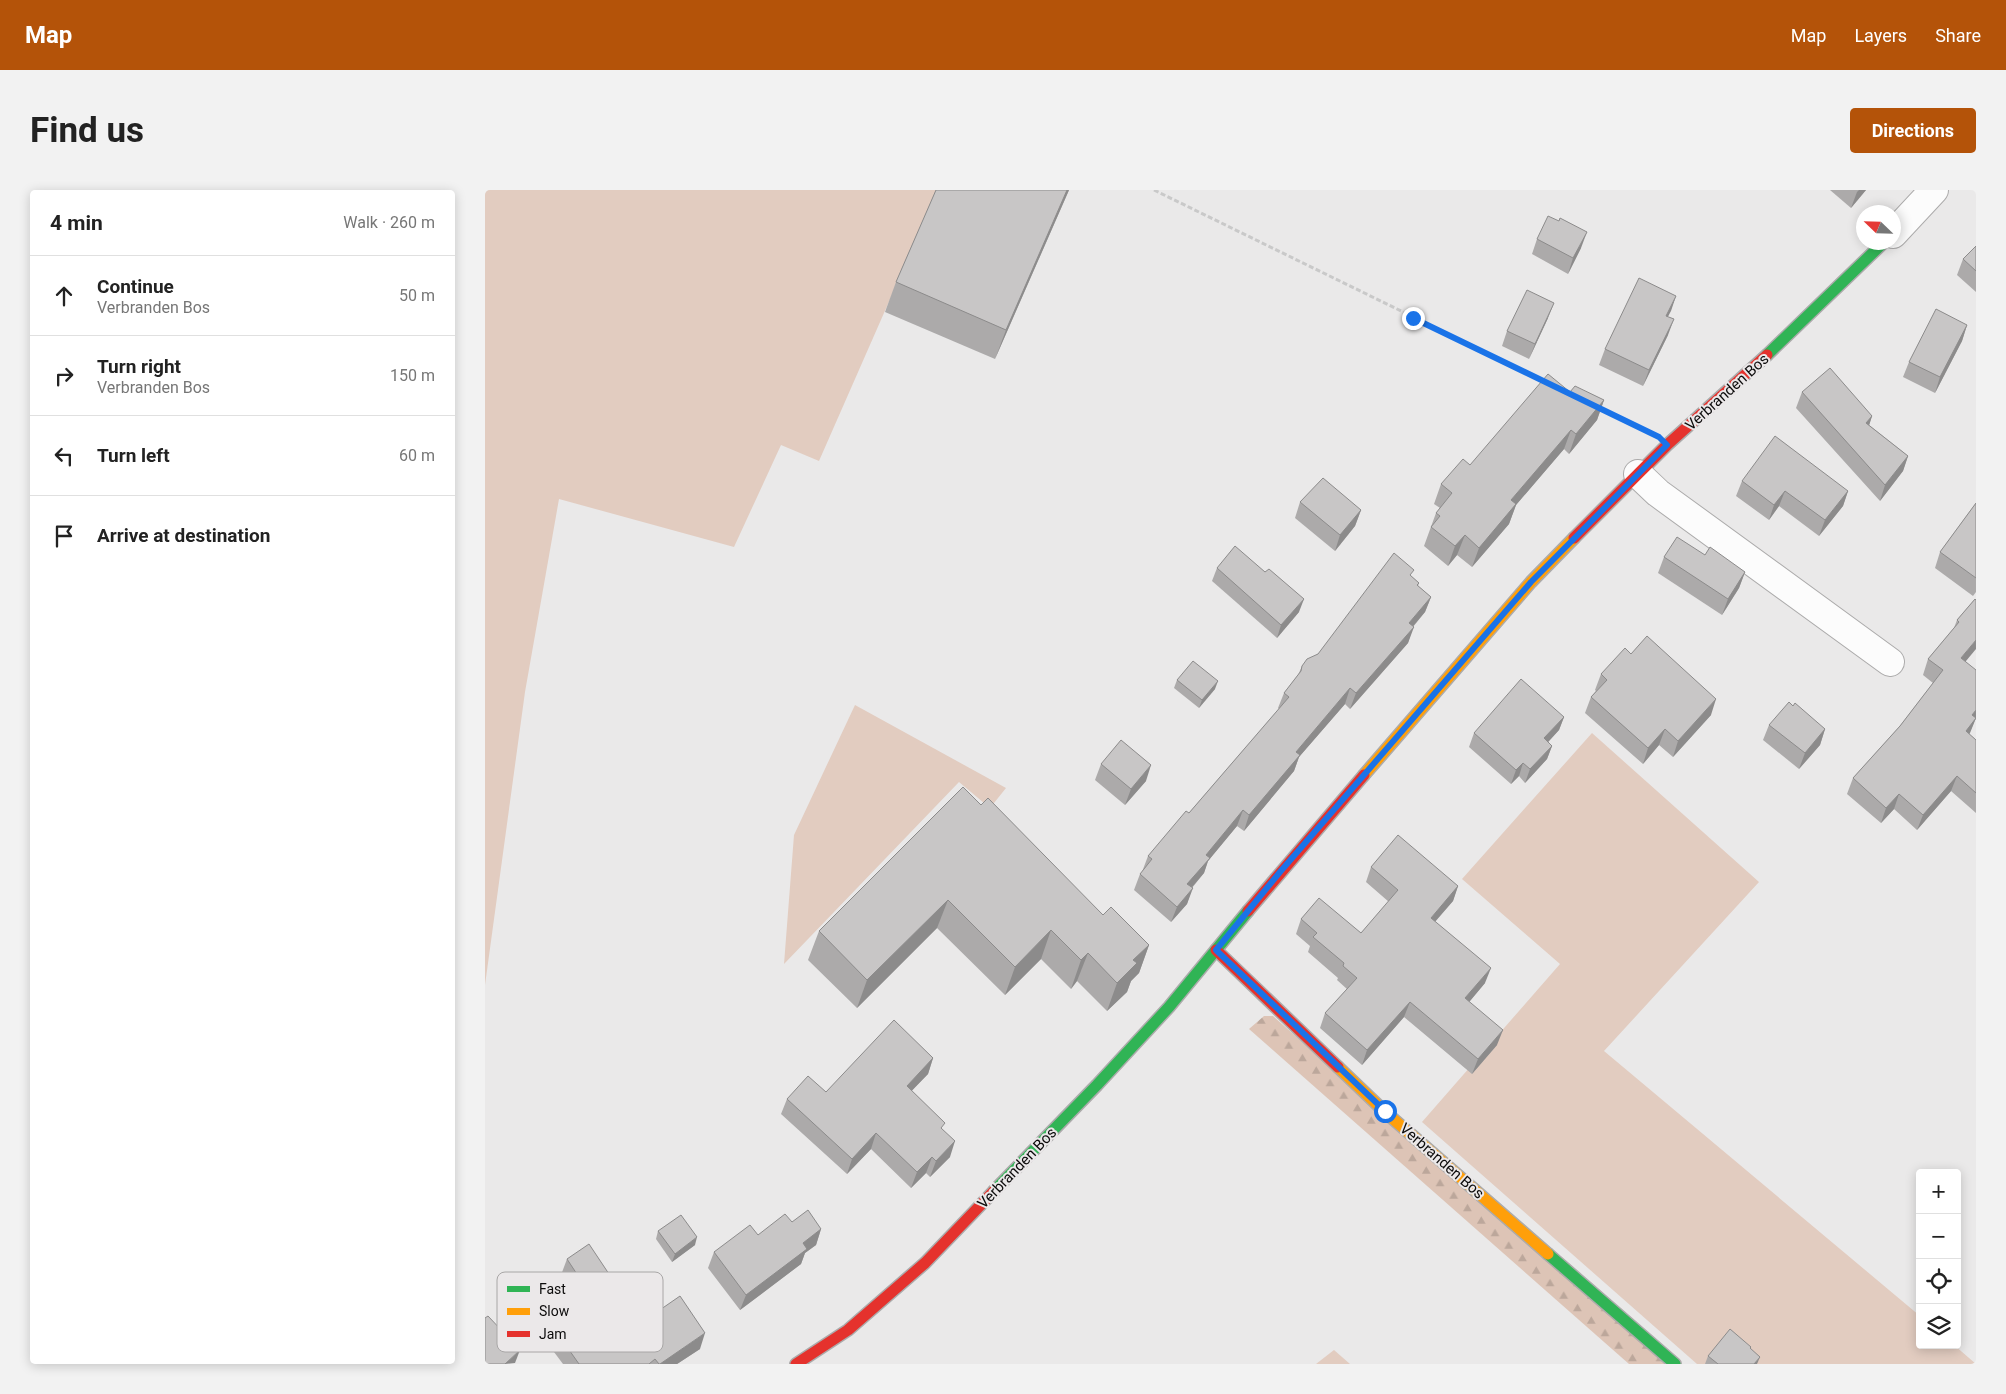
<!DOCTYPE html>
<meta charset="utf-8">
<style>
body{margin:0;font-family:Roboto,sans-serif;background:#f2f2f2;color:#222}
.controls{position:absolute;right:15px;bottom:15px;display:grid;overflow:hidden;border-radius:5px;box-shadow:0 2px 12px #0003}
.controls button{width:45px;height:45px;display:grid;place-items:center;padding:0;border:0;border-bottom:1px solid #e0e0e0;background:#fff;color:#222;font:25px sans-serif}
.compass{position:absolute;left:1371px;top:15px;width:45px;height:45px;border-radius:50%;background:#fff;box-shadow:0 2px 12px #0003;rotate:293deg}
.stop{position:absolute;width:15px;height:15px;margin:-11px;border:4px solid #1a73e8;border-radius:50%;background:#fff}
.stop.end{background:#1a73e8;border-color:#fff;box-shadow:0 1px 5px #0008}
.list{margin:0;padding:0;list-style:none}
h2{display:flex;justify-content:space-between;align-items:center;height:65px;margin:0;padding:0 20px;font-size:21px}
h2 small{font-size:16px;font-weight:400;color:#767676}
.list li{display:grid;grid-template-columns:32px 1fr auto;gap:15px;align-items:center;box-sizing:border-box;height:80px;padding:0 20px;border-top:1px solid #e0e0e0}
.list b{display:block;font-size:19px;white-space:nowrap}
.list p{margin:0;font-size:16px;white-space:nowrap;color:#767676}
.list em{font-size:16px;font-style:normal;color:#767676}
.icon{flex:none;width:28px;height:28px;fill:none;stroke:currentColor;stroke-width:2;stroke-linecap:round;stroke-linejoin:round}
.map{position:relative;flex:none;width:1491px;height:1174px;overflow:hidden;border-radius:5px}
header{display:flex;align-items:center;gap:30px;box-sizing:border-box;height:70px;padding:0 25px;background:#b45309;color:#fff}
header strong{font-size:24px}
nav{display:flex;gap:28px;margin-inline-start:auto;font-size:18px}
.intro{display:flex;align-items:center;justify-content:space-between;box-sizing:border-box;height:120px;padding:0 30px}
h1{margin:0;font-size:35px}
.button{padding:12px 22px;border-radius:5px;background:#b45309;color:#fff;font-size:18px;font-weight:700}
main{display:flex;gap:30px;padding:0 30px}
aside{flex:1;background:#fff;border-radius:5px;box-shadow:0 2px 12px #0003}
.map>svg:first-child{display:block}
.grass{fill:#e2ccc0}
.forest{fill:url(#forest-firs)}
.lines{fill:none;stroke-linecap:round;stroke-linejoin:round}
.street-casing{stroke:#acabab;stroke-width:30}
.fast-casing{stroke:#acabab;stroke-width:14}
.slow-casing{stroke:#acabab;stroke-width:14}
.jam-casing{stroke:#acabab;stroke-width:14}
.path{stroke:#c9c9c9;stroke-width:3;stroke-dasharray:5 2.5;stroke-linecap:butt}
.street{stroke:#fcfcfc;stroke-width:28}
.fast{stroke:#30b455;stroke-width:11}
.slow{stroke:#ff9f0a;stroke-width:11}
.jam{stroke:#e5322d;stroke-width:11}
.wall{fill:#acaaaa}
.shaded-wall{fill:#8c8b8b}
.building{fill:#c8c6c6;stroke:#8c8b8b}
.route{stroke:#1a73e8;stroke-width:6}
.labels{text-anchor:middle;dominant-baseline:central;stroke-width:4;stroke-linejoin:round;paint-order:stroke}
.street-label{font-size:15px;fill:#0c0b0b;stroke:#ebe8e9}
.key{fill:#ebe8e9;stroke:#a8a6a6;stroke-width:1}
.key-label{font-size:14px;fill:#0c0b0b}
</style>
<header>
<strong>Map</strong>
<nav><a>Map</a><a>Layers</a><a>Share</a></nav>
</header>
<div class="intro"><h1>Find us</h1><a class="button">Directions</a></div>
<main>
<aside>
<h2>4 min<small>Walk · 260 m</small></h2>
<ul class="list">
<li><svg class="icon" aria-label="ahead" viewBox="0 0 24 24"><path d="M12 20V5M6 11l6-6 6 6"/></svg><div><b>Continue</b><p>Verbranden Bos</p></div><em>50 m</em></li>
<li><svg class="icon" aria-label="right" viewBox="0 0 24 24"><path d="M7 20v-9h11M14 6l5 5-5 5"/></svg><div><b>Turn right</b><p>Verbranden Bos</p></div><em>150 m</em></li>
<li><svg class="icon" aria-label="left" viewBox="0 0 24 24"><path d="M17 20v-9H6M10 6l-5 5 5 5"/></svg><div><b>Turn left</b></div><em>60 m</em></li>
<li><svg class="icon" aria-label="arrive" viewBox="0 0 24 24"><path d="M6 21V4h12l-3 4 3 4H6"/></svg><div><b>Arrive at destination</b></div></li>
</ul>
</aside>
<div class="map">
<svg width="1491" height="1174" viewBox="0 0 1491 1174">
<defs>
<pattern id="forest-firs" width="22" height="20" patternUnits="userSpaceOnUse" patternTransform="scale(1.25)"><rect width="22" height="20" fill="#ddc4b6"/><path d="M5 1l3.5 6h-7zM16 11l3.5 6h-7z" fill="#bca79b"/></pattern>
</defs>
<rect width="100%" height="100%" fill="#eae9e9"/>
<!-- grass -->
<g class="grass">
<polygon points="0,0 453,0 334,271 296,255 249,357 74,309 40,502 0,795"/>
<polygon points="370,515 521,598 505,618 474,592 299,774 309,645"/>
<polygon points="1107,543 1274,692 1119,861 1435,1126 1435,1155 1469,1155 1491,1174 1212,1174 937,932 1075,774 977,689"/>
<polygon points="849,1160 865,1174 831,1174"/>
</g>
<!-- forest -->
<polygon class="forest" points="779,826 788,826 1180,1174 1144,1174 764,839"/>
<g class="lines">
<!-- street casing -->
<g class="street-casing">
<g id="street">
<polyline points="1408,44 1449,0"/>
<polyline points="1153,284 1173,303 1405,472"/>
</g>
</g>
<!-- fast casing -->
<g class="fast-casing">
<g id="fast">
<polyline points="1282,165 1399,52"/>
<polyline points="509,1001 612,895 684,817 763,721"/>
<polyline points="1063,1064 1190,1174"/>
</g>
</g>
<!-- slow casing -->
<g class="slow-casing">
<g id="slow">
<polyline points="879,585 1046,392 1089,348"/>
<polyline points="853,877 899,921 1063,1064"/>
</g>
</g>
<!-- jam casing -->
<g class="jam-casing">
<g id="jam">
<polyline points="1089,348 1182,255 1282,165"/>
<polyline points="763,721 879,585"/>
<polyline points="731,760 853,877"/>
<polyline points="311,1174 363,1140 440,1073 509,1001"/>
</g>
</g>
<!-- path -->
<g class="path">
<polyline points="669,0 1061,192"/>
<polyline points="1114,217 1158,239"/>
</g>
<!-- street -->
<use href="#street" class="street"/>
<!-- fast -->
<use href="#fast" class="fast"/>
<!-- slow -->
<use href="#slow" class="slow"/>
<!-- jam -->
<use href="#jam" class="jam"/>
</g>
<!-- wall -->
<g class="wall">
<polygon points="451,0 584,0 510,169 400,122 411,92"/>
<polygon points="1345,0 1381,0 1366,18"/>
<polygon points="1052,49 1096,58 1083,84 1047,64"/>
<polygon points="1491,56 1491,102 1472,85 1478,69"/>
<polygon points="1191,106 1183,126 1183,145 1158,196 1114,175 1120,159"/>
<polygon points="1063,128 1044,169 1017,156 1022,141"/>
<polygon points="1482,135 1477,151 1450,203 1418,187 1424,172"/>
<polygon points="1085,202 1119,210 1112,230 1084,264 1079,259 1031,315 1024,334 987,377 972,365 963,376 939,356 951,323 955,318 949,314 956,294 985,275"/>
<polygon points="1317,202 1387,226 1384,235 1423,266 1418,281 1395,311 1311,218"/>
<polygon points="1257,291 1363,301 1358,316 1334,346 1294,316 1284,330 1251,306"/>
<polygon points="815,312 876,320 870,336 850,361 810,328"/>
<polygon points="1491,313 1491,402 1488,406 1450,378 1455,362"/>
<polygon points="1220,365 1260,382 1254,398 1237,425 1173,383 1179,367"/>
<polygon points="732,378 814,422 792,448 727,391"/>
<polygon points="926,386 934,393 933,396 946,407 940,422 928,437 923,453 865,519 860,514 814,567 809,581 759,641 752,636 723,671 719,683 707,698 702,714 686,732 649,700 655,684 657,682 663,666 704,623 794,519 793,518 799,503 813,485 817,476 833,464"/>
<polygon points="1490,409 1480,471 1491,528 1484,544 1491,550 1491,623 1466,601 1432,640 1409,619 1396,633 1362,604 1368,588 1415,536 1448,493 1438,485 1443,469 1469,438 1472,430"/>
<polygon points="1146,464 1226,525 1188,567 1174,555 1158,574 1100,523 1106,507 1111,501 1110,500 1116,484"/>
<polygon points="692,490 730,499 714,518 689,498"/>
<polygon points="1079,527 1074,540 1063,552 1067,556 1062,569 1040,593 1034,586 1026,594 984,557 989,543"/>
<polygon points="1284,535 1340,539 1335,555 1314,579 1278,550"/>
<polygon points="616,574 661,591 640,615 610,590"/>
<polygon points="496,615 618,725 664,755 654,783 646,791 642,802 622,821 592,791 586,799 556,769 520,805 452,738 372,818 323,770 334,741"/>
<polygon points="886,677 973,696 968,711 950,732 1000,793 984,812 1012,855 987,884 919,827 877,875 835,838 840,823 862,799 852,790 853,788 823,762 825,756 811,744 816,729 876,743 904,712 881,692"/>
<polygon points="448,868 443,884 426,901 458,940 465,967 445,987 441,983 426,998 386,959 362,984 296,924 302,909 341,902"/>
<polygon points="307,1032 336,1039 331,1055 320,1063 316,1074 255,1120 223,1078 229,1062"/>
<polygon points="173,1041 210,1055 187,1072 171,1049"/>
<polygon points="82,1069 130,1093 124,1109 101,1123 76,1085"/>
<polygon points="75,1147 215,1159 192,1174 78,1174 69,1162"/>
<polygon points="1265,1159 1272,1174 1220,1174 1223,1166"/>
</g>
<!-- shaded-wall -->
<g class="shaded-wall">
<polygon points="582,0 584,0 510,169 521,140"/>
<polygon points="1374,0 1381,0 1366,18 1372,2"/>
<polygon points="1102,42 1096,58 1083,84 1088,68"/>
<polygon points="1191,106 1186,121 1175,141 1181,126"/>
<polygon points="1069,113 1063,128 1044,169 1050,154"/>
<polygon points="1189,129 1183,145 1158,196 1164,180"/>
<polygon points="1482,135 1477,151 1450,203 1455,187"/>
<polygon points="1119,210 1112,230 1084,264 1091,244"/>
<polygon points="1387,226 1382,242 1381,233"/>
<polygon points="1086,240 1079,259 1031,315 1024,334 987,377 994,358 1026,310"/>
<polygon points="1423,266 1418,281 1395,311 1400,295"/>
<polygon points="1300,301 1294,316 1284,330 1289,315"/>
<polygon points="1363,301 1358,316 1334,346 1340,330"/>
<polygon points="876,320 870,336 850,361 855,345"/>
<polygon points="980,345 972,365 963,376 970,356"/>
<polygon points="1260,382 1254,398 1237,425 1243,409"/>
<polygon points="946,407 940,422 918,448 924,433"/>
<polygon points="819,409 814,422 792,448 796,435"/>
<polygon points="929,437 923,453 865,519 871,503"/>
<polygon points="1491,450 1491,459 1471,483 1476,468"/>
<polygon points="733,491 730,499 714,518 717,510"/>
<polygon points="865,498 860,514 814,567 809,581 759,641 764,625 811,562"/>
<polygon points="1231,509 1226,525 1188,567 1193,551"/>
<polygon points="1491,520 1491,528 1485,543 1475,556 1487,525"/>
<polygon points="1079,527 1074,540 1054,562 1059,548"/>
<polygon points="1180,539 1174,555 1158,574 1163,558"/>
<polygon points="1340,539 1335,555 1314,579 1320,563"/>
<polygon points="1067,556 1062,569 1040,593 1045,579"/>
<polygon points="1038,573 1034,586 1026,594 1031,580"/>
<polygon points="666,575 661,591 640,615 646,599"/>
<polygon points="1472,586 1466,601 1432,640 1438,625"/>
<polygon points="1414,604 1409,619 1396,633 1401,618"/>
<polygon points="758,620 752,636 723,671 719,683 696,710 702,694 721,665"/>
<polygon points="973,696 968,711 940,743 946,728"/>
<polygon points="708,698 702,714 686,732 692,717"/>
<polygon points="463,710 452,738 372,818 382,790"/>
<polygon points="566,740 556,769 520,805 530,777"/>
<polygon points="664,755 654,783 646,791 642,802 622,821 632,793 648,770"/>
<polygon points="603,763 592,791 586,799 596,770"/>
<polygon points="1006,778 1000,793 975,823 980,808"/>
<polygon points="925,812 919,827 877,875 882,860"/>
<polygon points="1018,840 1012,855 987,884 993,869"/>
<polygon points="448,868 443,884 416,912 422,896"/>
<polygon points="391,943 386,959 362,984 367,969"/>
<polygon points="470,951 465,967 445,987 451,971"/>
<polygon points="447,967 441,983 426,998 432,982"/>
<polygon points="336,1039 331,1055 320,1063 316,1074 255,1120 261,1105 318,1053"/>
<polygon points="212,1047 210,1055 187,1072 190,1064"/>
<polygon points="130,1093 124,1109 101,1123 107,1107"/>
<polygon points="220,1143 215,1159 192,1174 175,1174"/>
<polygon points="35,1160 30,1173 20,1174"/>
<polygon points="1275,1167 1272,1174 1269,1174"/>
</g>
<!-- building -->
<g class="building">
<polygon points="451,0 582,0 521,140 411,92"/>
<polygon points="1063,26 1074,31 1075,28 1102,42 1088,68 1052,49"/>
<polygon points="1491,56 1491,81 1478,69"/>
<polygon points="1154,88 1191,106 1181,126 1189,129 1164,180 1120,159"/>
<polygon points="1042,100 1069,113 1050,154 1022,141"/>
<polygon points="1451,119 1482,135 1455,187 1424,172"/>
<polygon points="1345,178 1387,226 1381,233 1423,266 1400,295 1317,202"/>
<polygon points="1063,184 1085,202 1090,196 1119,210 1091,244 1086,240 1026,310 1031,314 994,358 980,345 970,356 946,337 955,326 951,323 967,303 956,294 978,269 985,275"/>
<polygon points="1290,246 1363,301 1340,330 1300,301 1289,315 1257,291"/>
<polygon points="838,288 876,320 855,345 815,312"/>
<polygon points="1491,313 1491,388 1455,362"/>
<polygon points="1192,347 1220,365 1225,357 1260,382 1243,409 1179,367"/>
<polygon points="750,356 780,382 784,379 819,409 796,435 732,378"/>
<polygon points="909,363 929,380 925,385 934,393 932,395 946,407 924,433 929,437 871,503 865,498 811,562 815,565 764,625 758,620 721,665 725,668 702,694 708,698 692,717 655,684 667,669 663,666 701,621 704,623 804,507 799,503 816,481 817,476 822,469 833,464"/>
<polygon points="1490,409 1491,410 1491,450 1476,468 1491,480 1491,520 1487,525 1491,528 1481,541 1491,550 1491,603 1472,586 1438,625 1414,604 1401,618 1368,588 1415,536 1458,480 1443,469 1474,432 1472,430"/>
<polygon points="1162,446 1231,509 1193,551 1180,539 1163,558 1106,507 1122,490 1116,484 1140,458 1146,464"/>
<polygon points="708,471 733,491 717,510 692,490"/>
<polygon points="1036,489 1079,527 1059,548 1067,556 1045,579 1038,573 1031,580 989,543"/>
<polygon points="1304,512 1308,516 1310,513 1340,539 1320,563 1284,535"/>
<polygon points="636,550 666,575 646,599 616,574"/>
<polygon points="478,597 496,615 503,608 618,725 626,717 664,755 648,770 652,773 632,793 603,763 596,770 566,740 530,777 463,710 382,790 334,741"/>
<polygon points="913,645 973,696 946,728 1006,778 980,808 1018,840 993,869 925,812 882,860 840,823 872,788 858,776 859,773 828,747 832,743 816,729 834,708 876,743 913,700 886,677"/>
<polygon points="409,830 448,868 422,896 460,933 456,938 470,951 451,971 447,967 432,982 391,943 367,969 302,909 323,886 341,902"/>
<polygon points="323,1020 336,1039 318,1053 322,1059 261,1105 229,1062 265,1035 273,1045 300,1024 307,1032"/>
<polygon points="196,1025 212,1047 190,1064 173,1041"/>
<polygon points="104,1054 130,1093 107,1107 82,1069"/>
<polygon points="195,1106 220,1143 175,1174 174,1174 170,1169 164,1174 94,1174 75,1147 122,1110 143,1142"/>
<polygon points="3,1126 35,1160 20,1174 0,1174 0,1128"/>
<polygon points="1245,1139 1266,1157 1265,1158 1275,1167 1269,1174 1233,1174 1223,1166"/>
</g>
<g class="lines">
<!-- route -->
<polyline class="route" points="900,921 731,760 795,682 1046,392 1182,255 1174,247 928,128"/>
</g>
<g class="labels">
<!-- street labels -->
<g class="street-label">
<text transform="translate(1242 202) rotate(-42)">Verbranden Bos</text>
<text transform="translate(957 971) rotate(41)">Verbranden Bos</text>
<text transform="translate(532 978) rotate(-46)">Verbranden Bos</text>
</g>
</g>
<!-- legend -->
<rect x="12" y="1082" width="166" height="80" rx="8" class="key"/>
<rect x="22" y="1096" width="23" height="6" fill="#30b455"/>
<rect x="22" y="1118" width="23" height="7" fill="#ff9f0a"/>
<rect x="22" y="1141" width="23" height="6" fill="#e5322d"/>
<g class="key-label">
<text x="54" y="1104">Fast</text>
<text x="54" y="1126">Slow</text>
<text x="54" y="1149">Jam</text>
</g>
</svg>
<div class="controls">
<button>+</button>
<button>−</button>
<button><svg class="icon" aria-label="locate" viewBox="0 0 24 24"><circle cx="12" cy="12" r="6"/><path d="M12 2v4M12 18v4M2 12h4M18 12h4"/></svg></button>
<button><svg class="icon" aria-label="layers" viewBox="0 0 24 24"><path d="M12 4l9 5-9 5-9-5zM3 14l9 5 9-5"/></svg></button>
</div>
<svg class="compass" viewBox="-18 -18 36 36"><path d="M0-13l5 13h-10z" fill="#e53935"/><path d="M0 13l5-13h-10z" fill="#767676"/></svg>
<div class="stop" style="left:900px;top:921px"></div>
<div class="stop end" style="left:928px;top:128px"></div>
</div>
</main>
